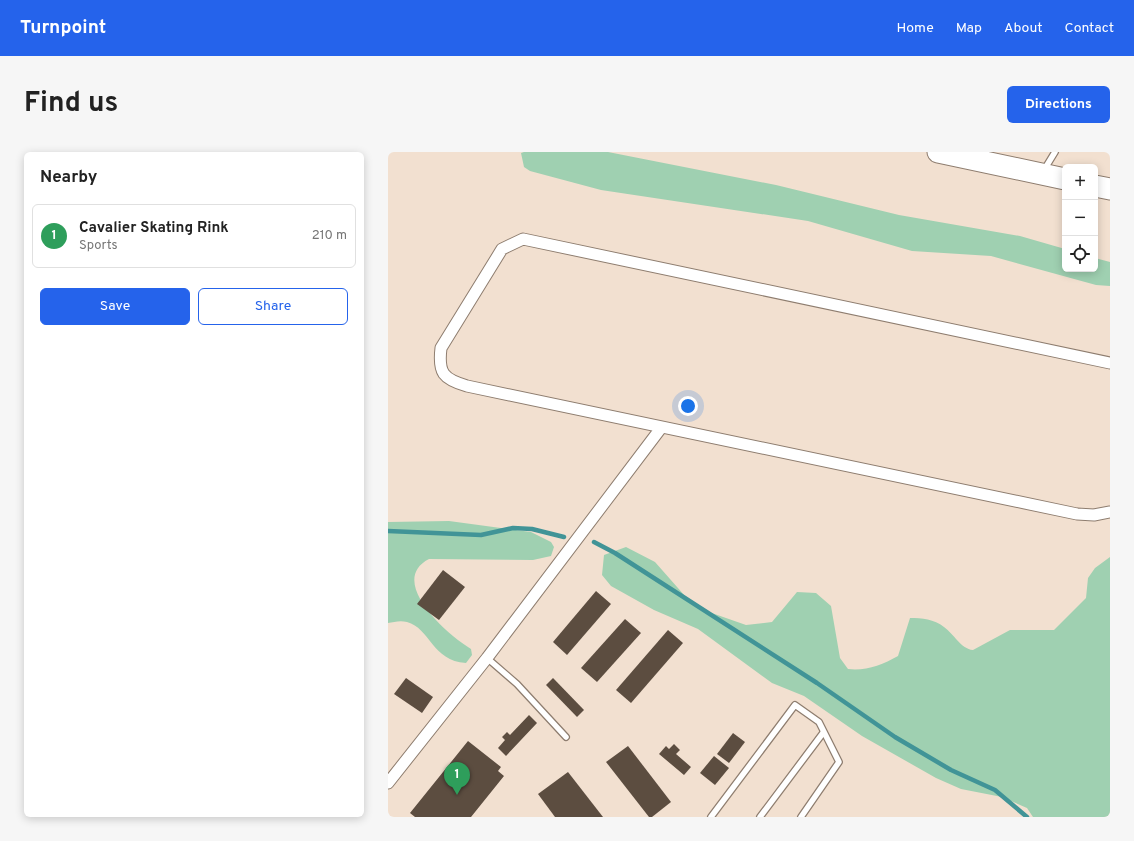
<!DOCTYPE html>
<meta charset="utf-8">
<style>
body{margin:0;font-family:Overpass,sans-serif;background:#f6f6f6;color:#222}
.controls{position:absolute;right:12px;top:12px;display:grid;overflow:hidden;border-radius:6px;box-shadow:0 2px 10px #0003}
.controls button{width:36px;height:36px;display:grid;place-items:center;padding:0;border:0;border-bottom:1px solid #e0e0e0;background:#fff;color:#222;font:20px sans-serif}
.you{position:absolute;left:300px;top:254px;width:14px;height:14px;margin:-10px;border:3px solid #fff;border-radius:50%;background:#1a73e8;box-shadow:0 0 0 6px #1a73e833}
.badge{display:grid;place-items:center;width:26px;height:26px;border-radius:50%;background:#2563eb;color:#fff;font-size:13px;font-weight:700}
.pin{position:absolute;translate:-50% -33px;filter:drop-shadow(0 1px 2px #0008)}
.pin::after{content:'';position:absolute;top:21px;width:14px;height:12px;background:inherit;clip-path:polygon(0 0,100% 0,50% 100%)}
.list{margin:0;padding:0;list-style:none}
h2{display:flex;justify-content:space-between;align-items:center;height:52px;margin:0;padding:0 16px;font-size:17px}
h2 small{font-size:13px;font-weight:400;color:#767676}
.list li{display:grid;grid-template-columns:26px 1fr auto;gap:12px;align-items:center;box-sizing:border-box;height:64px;margin:0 8px 8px;padding:0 8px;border:1px solid #e0e0e0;border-radius:6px}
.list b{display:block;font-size:15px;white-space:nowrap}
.list p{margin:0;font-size:13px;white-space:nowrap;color:#767676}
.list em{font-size:13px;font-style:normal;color:#767676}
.actions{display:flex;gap:8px;padding:12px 16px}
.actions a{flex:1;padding:9px 0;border:1px solid #2563eb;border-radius:6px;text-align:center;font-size:14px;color:#2563eb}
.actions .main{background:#2563eb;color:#fff}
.icon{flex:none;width:22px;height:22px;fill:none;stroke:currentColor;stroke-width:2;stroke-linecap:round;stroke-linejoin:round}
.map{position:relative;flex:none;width:722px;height:665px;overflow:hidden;border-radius:6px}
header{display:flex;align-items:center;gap:24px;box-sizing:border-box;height:56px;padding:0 20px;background:#2563eb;color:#fff}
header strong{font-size:19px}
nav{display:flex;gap:22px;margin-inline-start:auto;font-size:14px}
.intro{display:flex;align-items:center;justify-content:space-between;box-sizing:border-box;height:96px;padding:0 24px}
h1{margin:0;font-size:28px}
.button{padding:10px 18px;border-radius:6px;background:#2563eb;color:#fff;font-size:14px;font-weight:700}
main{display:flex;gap:24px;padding:0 24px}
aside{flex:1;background:#fff;border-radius:6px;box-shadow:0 2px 10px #0003}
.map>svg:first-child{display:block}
.green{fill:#9fd0b1}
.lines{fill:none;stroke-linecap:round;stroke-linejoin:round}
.stream{stroke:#419497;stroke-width:4.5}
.building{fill:#5c4d40}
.lane-casing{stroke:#8e7d6f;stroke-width:8}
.street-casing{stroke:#8e7d6f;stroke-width:13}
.highway-casing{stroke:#8e7d6f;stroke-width:23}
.lane{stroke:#fff;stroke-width:5.5}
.street{stroke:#fff;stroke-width:11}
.highway{stroke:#fff;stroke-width:21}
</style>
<header>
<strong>Turnpoint</strong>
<nav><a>Home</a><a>Map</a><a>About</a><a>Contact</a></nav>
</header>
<div class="intro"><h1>Find us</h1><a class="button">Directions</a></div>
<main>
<aside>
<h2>Nearby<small></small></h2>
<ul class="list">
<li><span class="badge" style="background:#2e9e5b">1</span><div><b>Cavalier Skating Rink</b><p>Sports</p></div><em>210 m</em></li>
</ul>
<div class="actions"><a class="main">Save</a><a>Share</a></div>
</aside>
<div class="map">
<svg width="722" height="665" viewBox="0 0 722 665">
<rect width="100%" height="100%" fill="#f2e0d0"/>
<!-- green -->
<g class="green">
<polygon points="136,0 220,0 388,33 511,63 632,84 677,97 677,117 707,117 707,106 722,110 722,134 708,133 603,104 524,99 420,69 213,38 142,19 136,15 133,1"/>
<path d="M 61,369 L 143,380 L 163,390 L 166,395 L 163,404 L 145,408 L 41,407 C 0,428 55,480 83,497 L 84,503 L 78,511 C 44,509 42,476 19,470 C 12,468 6,470 0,471 L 0,370 Z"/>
<path d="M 238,395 L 267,410 L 297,444 L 318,459 L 358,473 L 384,470 L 409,440 L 428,441 L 443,454 L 452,506 L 460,517 C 478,519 494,513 510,504 L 522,466 C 534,466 546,467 556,475 C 566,482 573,497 585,498 L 622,478 L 666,478 L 698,446 L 700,426 L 707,416 L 722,405 L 722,665 L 645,665 L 639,656 L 614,645 L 573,637 L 548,626 L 474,584 L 416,544 L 384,531 L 310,477 L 266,458 L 223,434 L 214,423 L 216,403 Z"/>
</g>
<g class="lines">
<!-- stream -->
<g class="stream">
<polyline points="0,379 93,383 125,376 144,377 176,385"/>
<polyline points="206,390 227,401 429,531 507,585 563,618 607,638 639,665"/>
</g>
</g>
<!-- building -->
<g class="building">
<polygon points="55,418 77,435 51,468 29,452"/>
<polygon points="208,439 223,452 179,503 165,490"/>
<polygon points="237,467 253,481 209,530 193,516"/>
<polygon points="280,478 295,491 243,551 228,538"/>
<polygon points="18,526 45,545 34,561 6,542"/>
<polygon points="165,526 196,558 189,565 158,533"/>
<polygon points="141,563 149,571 118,604 110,596 117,588 114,585 119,580 122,583"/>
<polygon points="345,581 357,590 341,611 329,602"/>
<polygon points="80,589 113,615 110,619 116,624 83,665 27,665 22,661"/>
<polygon points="286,592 292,598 288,602 303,615 296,623 271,602 278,594 281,597"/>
<polygon points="240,594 283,650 264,665 261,665 218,610"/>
<polygon points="326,604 341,616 327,633 312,621"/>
<polygon points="180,620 215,665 167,665 150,642"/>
</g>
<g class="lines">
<!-- lane casing -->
<g class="lane-casing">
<g id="lane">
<polyline points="656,18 667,0"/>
<polyline points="99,506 129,532 178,585"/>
<polyline points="323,665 407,553 431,570 451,610 413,665"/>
<polyline points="372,665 435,581"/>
</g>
</g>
<!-- street casing -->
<g class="street-casing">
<g id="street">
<path d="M 722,211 L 135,87 L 114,97 L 53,196 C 50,221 55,227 79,234 L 689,362 L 706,363 L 722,360"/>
<polyline points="0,631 99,506 273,276"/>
</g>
</g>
<!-- highway casing -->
<g class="highway-casing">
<g id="highway">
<polyline points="550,0 677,27"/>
<polyline points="707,34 722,37"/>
</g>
</g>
<!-- lane -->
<use href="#lane" class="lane"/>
<!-- street -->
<use href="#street" class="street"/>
<!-- highway -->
<use href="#highway" class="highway"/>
</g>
</svg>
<div class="controls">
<button>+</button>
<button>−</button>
<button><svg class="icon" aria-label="locate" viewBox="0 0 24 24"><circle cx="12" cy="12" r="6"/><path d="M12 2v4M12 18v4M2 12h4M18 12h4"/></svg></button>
</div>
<div class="you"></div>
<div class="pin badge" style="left:69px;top:643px;background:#2e9e5b">1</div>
</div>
</main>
